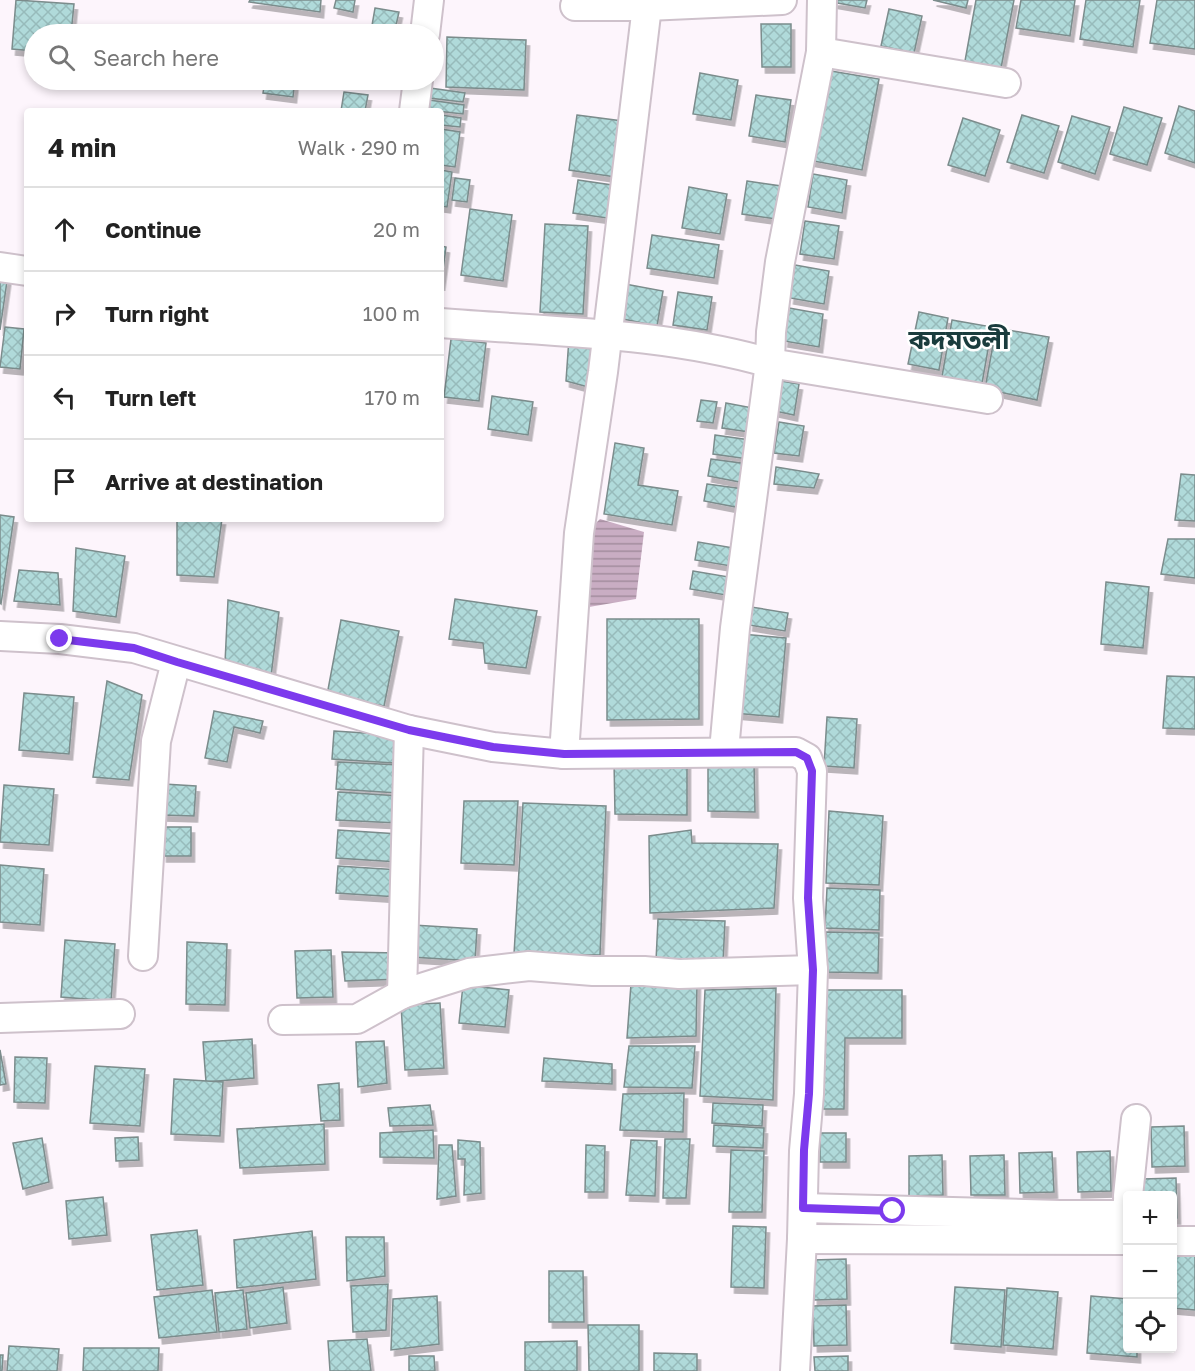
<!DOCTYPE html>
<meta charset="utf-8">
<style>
body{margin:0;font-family:"Golos Text","Noto Sans Bengali",sans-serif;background:#f6f6f6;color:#222}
.controls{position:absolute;right:18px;bottom:18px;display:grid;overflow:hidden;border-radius:6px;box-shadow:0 3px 9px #0003}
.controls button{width:54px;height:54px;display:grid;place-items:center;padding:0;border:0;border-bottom:2px solid #e0e0e0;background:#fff;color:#222;font:30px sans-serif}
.stop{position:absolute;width:18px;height:18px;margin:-14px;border:4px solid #7c3aed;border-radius:50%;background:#fff}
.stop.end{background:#7c3aed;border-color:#fff;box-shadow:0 2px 6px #0008}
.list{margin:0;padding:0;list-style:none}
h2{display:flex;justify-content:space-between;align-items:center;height:78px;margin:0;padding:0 24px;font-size:26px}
h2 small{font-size:20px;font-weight:400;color:#767676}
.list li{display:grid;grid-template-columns:39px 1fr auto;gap:18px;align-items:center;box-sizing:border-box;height:84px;padding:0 24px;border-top:2px solid #e0e0e0}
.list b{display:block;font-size:22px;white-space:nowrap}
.list em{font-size:20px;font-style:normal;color:#767676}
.icon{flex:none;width:33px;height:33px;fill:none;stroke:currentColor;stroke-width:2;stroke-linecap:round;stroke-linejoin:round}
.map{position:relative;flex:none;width:1195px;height:1371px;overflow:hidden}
.search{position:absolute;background:#fff;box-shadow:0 3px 9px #0003;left:24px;top:24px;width:420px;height:66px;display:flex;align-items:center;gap:15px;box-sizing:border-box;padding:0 21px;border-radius:33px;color:#767676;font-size:22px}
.panel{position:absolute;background:#fff;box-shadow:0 3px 9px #0003;left:24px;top:108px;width:420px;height:414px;border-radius:6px}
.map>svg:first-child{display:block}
.water{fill:url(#water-rules)}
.building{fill:url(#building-cross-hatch);stroke:#7b8c8c;stroke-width:1.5;filter:url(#shadow)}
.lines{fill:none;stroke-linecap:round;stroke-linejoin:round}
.street-casing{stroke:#cec1cb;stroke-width:32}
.street{stroke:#fff;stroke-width:28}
.route{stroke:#7c3aed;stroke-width:8}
.labels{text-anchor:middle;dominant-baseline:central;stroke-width:5;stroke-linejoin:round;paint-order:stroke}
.district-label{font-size:27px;font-weight:bold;fill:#1a3c3d;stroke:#fff}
</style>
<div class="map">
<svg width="1195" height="1371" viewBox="0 0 1195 1371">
<defs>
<pattern id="water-rules" width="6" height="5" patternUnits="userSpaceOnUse" patternTransform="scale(1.5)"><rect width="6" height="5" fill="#c9adc3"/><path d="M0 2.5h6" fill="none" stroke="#a38c9e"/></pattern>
<pattern id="building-cross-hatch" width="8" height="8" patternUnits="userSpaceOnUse" patternTransform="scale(1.5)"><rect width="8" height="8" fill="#b0dada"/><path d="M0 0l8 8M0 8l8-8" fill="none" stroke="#97bbbb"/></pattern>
<filter id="shadow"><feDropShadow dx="3.5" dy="6" stdDeviation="0" flood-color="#0004"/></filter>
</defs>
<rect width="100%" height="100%" fill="#fdf5fc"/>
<!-- water -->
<polygon class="water" points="600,519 644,532 636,599 589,607 586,602 594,525"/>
<!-- building -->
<g class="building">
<polygon points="16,0 74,4 71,34 34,34 34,51 12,49"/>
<polygon points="250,0 321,0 320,12 249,2"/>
<polygon points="336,0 355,0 353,12 334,8"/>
<polygon points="832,0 867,0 865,8 832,2"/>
<polygon points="933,0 968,0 966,8"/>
<polygon points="976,0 1014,0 1001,68 965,61"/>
<polygon points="1021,0 1075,0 1070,36 1016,28"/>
<polygon points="1086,0 1140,0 1133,47 1080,39"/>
<polygon points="1157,0 1195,0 1195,49 1150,43"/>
<polygon points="375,8 399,12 394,34 371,31"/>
<polygon points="889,9 922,16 914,53 881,46"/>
<polygon points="761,24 791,24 791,67 762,67"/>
<polygon points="447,37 526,40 524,90 446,87"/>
<polygon points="825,70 879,79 862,170 808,160"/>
<polygon points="700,73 738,80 731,120 693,114"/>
<polygon points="265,80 295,80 293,97 263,93"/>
<polygon points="430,88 465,93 463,102 429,98"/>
<polygon points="344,92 368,95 365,111 341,111"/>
<polygon points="756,95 791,100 785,142 749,136"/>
<polygon points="429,100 464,105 463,114 428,110"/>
<polygon points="1179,106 1195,111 1195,163 1165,153"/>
<polygon points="1124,107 1162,118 1147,165 1110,154"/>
<polygon points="441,115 461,118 460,127 441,125"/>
<polygon points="577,115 630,122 622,178 569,170"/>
<polygon points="1022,115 1059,126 1044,173 1007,162"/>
<polygon points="1072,116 1110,127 1095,174 1058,162"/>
<polygon points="963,118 1000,130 985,176 948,165"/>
<polygon points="441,129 460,132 455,167 441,165"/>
<polygon points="441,170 452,172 447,207 441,206"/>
<polygon points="813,174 847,180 842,213 808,207"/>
<polygon points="455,178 470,180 467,202 452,200"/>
<polygon points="578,180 612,185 607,218 573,213"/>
<polygon points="747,181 781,186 776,219 742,214"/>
<polygon points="689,187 727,194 720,234 682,228"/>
<polygon points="470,209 512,215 503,281 461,275"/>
<polygon points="805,221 839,226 834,259 800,254"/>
<polygon points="545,224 588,226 583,314 540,312"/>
<polygon points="652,235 719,245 714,278 647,268"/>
<polygon points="441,246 446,247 441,285"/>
<polygon points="795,265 829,271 824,304 790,298"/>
<polygon points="0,272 8,274 0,330"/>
<polygon points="625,284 663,291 657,326 618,318"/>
<polygon points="678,292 712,297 707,330 673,325"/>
<polygon points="789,308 823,314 819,347 784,341"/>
<polygon points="919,312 948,318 939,370 908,364"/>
<polygon points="952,320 992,327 981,389 941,382"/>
<polygon points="5,327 24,329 20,369 0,367"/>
<polygon points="996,328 1049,337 1037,400 985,389"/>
<polygon points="569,338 596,340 592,388 566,381"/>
<polygon points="451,339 486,343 479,401 444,397"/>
<polygon points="775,380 799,384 794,415 770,410"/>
<polygon points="492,396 533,402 528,435 488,429"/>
<polygon points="701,400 717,402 713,423 697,421"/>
<polygon points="726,403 753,408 749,432 722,428"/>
<polygon points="779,422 804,426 799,456 774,453"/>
<polygon points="715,435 750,440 748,459 713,454"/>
<polygon points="615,443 644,448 638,485 678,491 672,525 604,514"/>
<polygon points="711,459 748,464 745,483 708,476"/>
<polygon points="776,467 819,474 814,488 774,484"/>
<polygon points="1181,474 1195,475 1195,521 1175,520"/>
<polygon points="707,484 744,489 741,508 704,501"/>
<polygon points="0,515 14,517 1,604 0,603"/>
<polygon points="177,519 222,519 214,577 177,575"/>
<polygon points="1168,539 1195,539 1195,578 1161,574"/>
<polygon points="698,542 734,548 731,566 695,560"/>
<polygon points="76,548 125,556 116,617 73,611"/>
<polygon points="19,570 58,573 60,605 14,601"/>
<polygon points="693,571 729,577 726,595 690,589"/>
<polygon points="1106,582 1149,587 1143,648 1101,644"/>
<polygon points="455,599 537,611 526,668 485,663 483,643 449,639"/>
<polygon points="228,600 279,612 271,676 225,663"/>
<polygon points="751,607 788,613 785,631 749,625"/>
<polygon points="607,619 699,619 699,719 607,720"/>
<polygon points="341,620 399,631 384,706 327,695"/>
<polygon points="741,634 786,638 779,717 734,713"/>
<polygon points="1167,676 1195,677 1195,729 1163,728"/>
<polygon points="107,681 142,695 129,780 93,777"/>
<polygon points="24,693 74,697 69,754 19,750"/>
<polygon points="214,711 263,721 260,733 234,727 227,762 205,758"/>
<polygon points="827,717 857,719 854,768 824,766"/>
<polygon points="334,731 396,735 394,763 332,759"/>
<polygon points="614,761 687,762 687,815 615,814"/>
<polygon points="708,761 754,761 755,812 708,811"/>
<polygon points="338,762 400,765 398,793 336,789"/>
<polygon points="164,784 196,786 194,816 162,815"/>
<polygon points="4,785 54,789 49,845 0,842"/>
<polygon points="338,792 400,796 398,823 336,820"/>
<polygon points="464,801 518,801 514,865 461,863"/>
<polygon points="523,803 606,806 600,955 514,954"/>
<polygon points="829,811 883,816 879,885 826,883"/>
<rect x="163" y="827" width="28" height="29"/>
<polygon points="338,830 399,834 398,862 336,858"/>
<polygon points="691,830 692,843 778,844 774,908 650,913 649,836"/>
<polygon points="0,865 44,869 40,925 0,922"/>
<polygon points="338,866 400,870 398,897 336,893"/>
<polygon points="827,888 880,890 879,930 825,928"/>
<polygon points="658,919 725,921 723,963 656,961"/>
<polygon points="413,925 477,929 475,961 411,957"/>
<polygon points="826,932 879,933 878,973 825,972"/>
<polygon points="65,940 115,944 111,1001 61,997"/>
<polygon points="187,942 227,944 225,1005 186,1004"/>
<polygon points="331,950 333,997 297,998 295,951"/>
<polygon points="342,952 400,953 402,979 345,981"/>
<polygon points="697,983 696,1036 627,1038 631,984"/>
<polygon points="463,985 509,990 505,1027 459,1023"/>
<polygon points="776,988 773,1100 700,1096 705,990"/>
<polygon points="823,990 902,990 902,1038 845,1038 844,1109 822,1109"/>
<polygon points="440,1003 444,1068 405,1070 401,1005"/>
<polygon points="252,1039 254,1078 206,1082 203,1042"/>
<polygon points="384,1041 387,1083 358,1087 356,1042"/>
<polygon points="629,1046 695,1046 692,1088 624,1087"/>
<polygon points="0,1050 6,1084 0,1085"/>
<polygon points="15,1057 47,1058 45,1103 14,1102"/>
<polygon points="544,1058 612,1064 612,1084 542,1081"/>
<polygon points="95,1066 145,1069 140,1126 90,1123"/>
<polygon points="174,1079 223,1082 220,1136 171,1134"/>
<polygon points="339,1083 340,1120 321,1121 318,1085"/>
<polygon points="684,1093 683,1132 620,1130 623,1094"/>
<polygon points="713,1103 763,1105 762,1126 712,1123"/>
<polygon points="430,1105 433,1125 390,1126 388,1108"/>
<polygon points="324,1124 325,1164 240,1168 237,1129"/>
<polygon points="714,1125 764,1128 763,1148 713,1146"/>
<polygon points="1184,1126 1185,1166 1152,1167 1151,1127"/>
<polygon points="433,1130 434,1158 380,1157 380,1133"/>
<rect x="820" y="1133" width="26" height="29"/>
<polygon points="138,1137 139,1160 116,1161 115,1138"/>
<polygon points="42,1138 49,1182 23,1189 13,1143"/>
<polygon points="665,1139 690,1139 686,1198 663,1198"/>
<polygon points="458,1140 480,1142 481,1193 464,1195 465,1159 458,1159"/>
<polygon points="631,1140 657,1141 655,1196 626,1195"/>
<polygon points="439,1145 452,1145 456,1196 437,1199"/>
<polygon points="586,1145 605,1146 604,1192 585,1192"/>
<polygon points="731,1150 764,1151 762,1212 729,1212"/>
<polygon points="1110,1151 1111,1191 1078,1192 1077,1152"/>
<polygon points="1052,1152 1054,1192 1020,1193 1019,1153"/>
<polygon points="942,1155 943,1195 909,1196 909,1156"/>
<polygon points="1004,1155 1005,1195 971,1195 970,1156"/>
<polygon points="1176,1178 1177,1218 1172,1218 1172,1196 1143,1196 1143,1179"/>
<polygon points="103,1197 107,1235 69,1239 66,1201"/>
<polygon points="733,1226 766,1227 764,1288 731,1287"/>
<polygon points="197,1230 203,1285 157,1290 151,1235"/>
<polygon points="312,1231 316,1279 237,1288 234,1240"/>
<polygon points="346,1237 384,1237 385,1276 347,1281"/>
<polygon points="1172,1251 1195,1252 1195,1310 1172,1308"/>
<polygon points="846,1259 847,1299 814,1300 813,1260"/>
<polygon points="549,1271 583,1271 584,1322 549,1322"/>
<polygon points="388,1284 386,1330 353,1332 351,1286"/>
<polygon points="283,1287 287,1323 250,1328 246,1293"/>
<polygon points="955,1287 1005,1290 1001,1347 951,1343"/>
<polygon points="1007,1288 1058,1292 1053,1349 1003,1345"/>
<polygon points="212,1290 217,1332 159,1338 154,1297"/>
<polygon points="243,1290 247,1329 219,1332 215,1293"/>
<polygon points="437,1296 439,1344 391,1350 393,1299"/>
<polygon points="1091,1296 1128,1299 1128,1348 1137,1348 1137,1357 1087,1353"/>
<polygon points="846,1305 847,1345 814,1346 813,1306"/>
<polygon points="588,1325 639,1325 639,1371 589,1371"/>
<polygon points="367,1339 371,1371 330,1371 328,1341"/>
<polygon points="577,1341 577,1371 525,1371 525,1342"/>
<polygon points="9,1346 59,1349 57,1371 7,1371"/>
<polygon points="84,1348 159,1348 158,1371 83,1371"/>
<polygon points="654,1353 697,1354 697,1371 654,1371"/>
<polygon points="0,1355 3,1355 2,1371 0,1371"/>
<polygon points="409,1356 434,1356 435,1371 409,1371"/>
<polygon points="848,1356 848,1371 815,1371 814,1357"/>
</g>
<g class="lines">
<!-- street casing -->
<g class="street-casing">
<g id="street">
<polyline points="822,0 821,52 780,262 771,332 770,363 988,399"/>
<polyline points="575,6 647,6 782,0"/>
<polyline points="425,34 429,0"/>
<polyline points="821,52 1006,83"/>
<polyline points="414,111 418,80"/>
<polyline points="0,267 27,271"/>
<path d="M 441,323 C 551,332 663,332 770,363 L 735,628 L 724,751"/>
<polyline points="0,636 60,639 134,648 409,730 493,747 564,754 796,752 807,758 812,771 808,898 813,970 809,1094 804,1151 802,1239 795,1371"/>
<polyline points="564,754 579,533 603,372 647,6"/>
<polyline points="143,956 156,741 176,662"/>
<polyline points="402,994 409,730"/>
<polyline points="0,1018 120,1014"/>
<polyline points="283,1020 357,1019 402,994 469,973 529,966 593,971 644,971 679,974 813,970"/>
<polyline points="1128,1196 1136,1119"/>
<polyline points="803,1208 1060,1215 1126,1215 1128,1201"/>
<polyline points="802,1239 1128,1240"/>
<polyline points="1172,1241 1195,1241"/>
</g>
</g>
<!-- street -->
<use href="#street" class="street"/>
</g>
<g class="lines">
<!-- route -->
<polyline class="route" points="60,639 134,648 177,662 409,730 493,747 564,754 796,752 807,758 812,771 808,898 813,970 809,1094 804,1150 803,1208 893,1211"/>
</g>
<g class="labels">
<!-- district labels -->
<g class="district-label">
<text x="959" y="339">কদমতলী</text>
</g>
</g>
</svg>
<div class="controls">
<button>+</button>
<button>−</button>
<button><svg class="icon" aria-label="locate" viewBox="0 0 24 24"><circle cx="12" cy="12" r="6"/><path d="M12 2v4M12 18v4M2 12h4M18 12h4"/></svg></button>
</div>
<div class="stop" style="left:893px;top:1211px"></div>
<div class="stop end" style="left:60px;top:639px"></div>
<div class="search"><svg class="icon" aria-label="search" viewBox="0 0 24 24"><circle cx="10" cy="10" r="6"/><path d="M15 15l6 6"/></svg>Search here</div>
<section class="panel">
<h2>4 min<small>Walk · 290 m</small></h2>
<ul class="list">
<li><svg class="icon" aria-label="ahead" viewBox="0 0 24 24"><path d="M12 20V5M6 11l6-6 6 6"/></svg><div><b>Continue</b></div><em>20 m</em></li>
<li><svg class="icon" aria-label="right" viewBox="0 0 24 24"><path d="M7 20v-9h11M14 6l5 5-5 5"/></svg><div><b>Turn right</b></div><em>100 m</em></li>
<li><svg class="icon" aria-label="left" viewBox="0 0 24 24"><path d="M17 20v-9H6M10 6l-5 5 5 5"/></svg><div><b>Turn left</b></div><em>170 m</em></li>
<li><svg class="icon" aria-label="arrive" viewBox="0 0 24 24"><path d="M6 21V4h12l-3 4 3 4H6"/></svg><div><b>Arrive at destination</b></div></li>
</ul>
</section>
</div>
